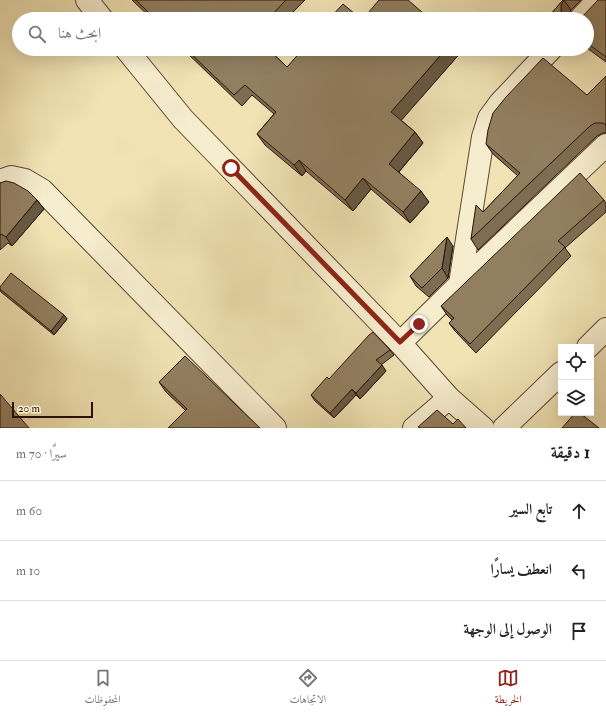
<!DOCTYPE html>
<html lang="ar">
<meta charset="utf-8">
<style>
body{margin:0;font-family:"IM FELL Double Pica",Amiri,serif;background:#f6f6f6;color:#222;direction:rtl}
.controls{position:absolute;right:12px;bottom:12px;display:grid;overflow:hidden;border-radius:0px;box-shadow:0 4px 16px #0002}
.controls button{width:36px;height:36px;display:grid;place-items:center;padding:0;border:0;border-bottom:1px solid #e0e0e0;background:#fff;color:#222;font:20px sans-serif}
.scale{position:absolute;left:12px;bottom:10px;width:81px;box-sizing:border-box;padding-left:4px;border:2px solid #2b1205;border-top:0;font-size:11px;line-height:14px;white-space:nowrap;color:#2b1205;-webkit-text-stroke:3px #f6edce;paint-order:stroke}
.stop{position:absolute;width:12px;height:12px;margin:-9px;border:3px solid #8f2418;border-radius:50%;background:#fff}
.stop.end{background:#8f2418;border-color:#fff;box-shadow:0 1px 4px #0008}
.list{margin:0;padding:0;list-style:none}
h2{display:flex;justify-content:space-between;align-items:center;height:52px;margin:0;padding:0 16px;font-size:17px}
h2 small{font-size:13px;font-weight:400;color:#767676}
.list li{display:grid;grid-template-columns:26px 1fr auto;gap:12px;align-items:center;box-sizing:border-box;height:60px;padding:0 16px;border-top:1px solid #e0e0e0}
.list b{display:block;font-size:15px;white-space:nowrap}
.list em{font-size:13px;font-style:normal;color:#767676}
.icon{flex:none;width:22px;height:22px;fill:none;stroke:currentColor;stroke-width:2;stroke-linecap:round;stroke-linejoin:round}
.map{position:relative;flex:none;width:606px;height:428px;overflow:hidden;direction:ltr}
.search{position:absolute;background:#fff;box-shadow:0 4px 16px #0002;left:12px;right:12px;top:12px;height:44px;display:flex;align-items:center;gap:10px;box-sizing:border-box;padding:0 14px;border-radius:22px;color:#767676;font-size:15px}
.sheet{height:232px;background:#fff}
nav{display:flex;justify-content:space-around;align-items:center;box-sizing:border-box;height:56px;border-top:1px solid #e0e0e0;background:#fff;font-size:11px;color:#767676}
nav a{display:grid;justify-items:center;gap:2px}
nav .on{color:#8f2418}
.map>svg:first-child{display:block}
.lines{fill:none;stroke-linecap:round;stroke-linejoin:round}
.street-casing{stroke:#5c4631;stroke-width:24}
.street{stroke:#f6edce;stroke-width:22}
.wall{fill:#7e6d53;stroke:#2b1205}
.shaded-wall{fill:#665943;stroke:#2b1205}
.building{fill:#927f60;stroke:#2b1205}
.route{stroke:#8f2418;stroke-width:5}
</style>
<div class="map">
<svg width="606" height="428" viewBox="0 0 606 428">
<rect width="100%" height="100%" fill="#f1e3b4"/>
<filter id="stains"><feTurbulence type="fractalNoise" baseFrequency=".005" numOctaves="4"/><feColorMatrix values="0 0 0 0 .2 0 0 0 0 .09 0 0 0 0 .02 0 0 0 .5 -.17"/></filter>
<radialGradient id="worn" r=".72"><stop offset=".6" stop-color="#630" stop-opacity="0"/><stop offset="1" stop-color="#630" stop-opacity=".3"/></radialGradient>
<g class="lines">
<!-- street casing -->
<g class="street-casing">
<g id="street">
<polyline points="87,0 102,19"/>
<polyline points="580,19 598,0"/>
<polyline points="126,49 183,119 400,343"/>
<polyline points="0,181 11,177 25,180 42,190 275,428"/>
<polyline points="460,284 606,145"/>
<polyline points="588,347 606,329"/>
<polyline points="414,428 449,398"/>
<polyline points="483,428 449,398 400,343 460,284 483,137 489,118 500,103 551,49"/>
<polyline points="504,428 561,373"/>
</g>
</g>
<!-- street -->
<use href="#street" class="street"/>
</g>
<!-- wall -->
<g class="wall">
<polygon points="132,0 305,0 286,19 152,19"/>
<polygon points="563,0 581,0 571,10 568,16 568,19 552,19 550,15"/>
<polygon points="606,0 606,62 587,48 587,19"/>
<polygon points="183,49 268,49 287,67 462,51 401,120 415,132 423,143 399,172 429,202 410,223 371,189 353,211 306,171 302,176 265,145 257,134 274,114 252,95 242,106"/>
<polygon points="606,76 606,133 603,133 597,136 478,250 471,239 483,212 518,176 493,154 486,144 587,95"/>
<polygon points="0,183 37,200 44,209 12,246 8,243 0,250"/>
<polygon points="604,200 606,203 606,212 565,248 571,256 476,353 455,331 449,323 452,320 447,315 441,306"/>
<polygon points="453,246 448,278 429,297 416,286 410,276"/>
<polygon points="0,287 64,315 67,319 54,335 1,292 0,290"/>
<polygon points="390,350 394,355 381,365 386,371 360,399 356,395 334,418 315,401 311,395 329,379"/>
<polygon points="159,382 260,428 185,410 166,392"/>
</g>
<!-- shaded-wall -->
<g class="shaded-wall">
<polygon points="564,0 571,10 568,16 568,19 565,19 561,12 561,5"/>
<polygon points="446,49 460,49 462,51 399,123 391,112"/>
<polygon points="415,132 423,143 396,175 389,164"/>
<polygon points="299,160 306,171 302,176 294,165"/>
<polygon points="363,178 371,189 353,211 345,200"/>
<polygon points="421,191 429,202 410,223 403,212"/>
<polygon points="37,200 44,209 12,246 6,237"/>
<polygon points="447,237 453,246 448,278 442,268"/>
<polygon points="64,315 67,319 54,335 51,331"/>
<polygon points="382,365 386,371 360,399 356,393"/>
<polygon points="352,389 356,395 334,418 330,413"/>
</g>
<!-- building -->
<g class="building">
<polygon points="136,0 286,0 268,19 155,19"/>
<polygon points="379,0 408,0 430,19 363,19"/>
<polygon points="563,0 564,0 561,5 561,12 564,18 567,19 555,19 550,15"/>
<polygon points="598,0 606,0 606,57 587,43 587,19 579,19 582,17"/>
<polygon points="343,4 361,19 329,19"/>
<polygon points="186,49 268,49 287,67 303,49 446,49 391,112 415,132 389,164 421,191 403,212 363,178 345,200 299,160 294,165 257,134 276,112 245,85 234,95"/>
<polygon points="543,58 587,95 606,76 606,125 603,123 595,123 590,126 471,239 476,205 483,212 520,173 486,144 488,130 493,113 506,97"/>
<polygon points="580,173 604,200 558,241 565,247 470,344 449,323 454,318 441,306"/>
<polygon points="6,181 14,183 28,191 37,200 6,237 1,234 0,235 0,183"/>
<polygon points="447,237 442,268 422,288 410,276"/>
<polygon points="11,273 64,315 51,331 0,289 0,287"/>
<polygon points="373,332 390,350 376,360 382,365 356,393 352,389 330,413 311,395 327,377 329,379 369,335"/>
<polygon points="185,356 260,428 168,428 187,409 159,382"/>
<polygon points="0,394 29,428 0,428"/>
<polygon points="437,410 453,424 458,419 466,428 420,428 418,427"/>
<polygon points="575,413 580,413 599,428 562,428"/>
</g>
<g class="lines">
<!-- route -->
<polyline class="route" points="231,168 400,342 419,324"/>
</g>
<rect width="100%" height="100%" filter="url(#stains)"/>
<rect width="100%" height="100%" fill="url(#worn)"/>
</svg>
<div class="controls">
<button><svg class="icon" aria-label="locate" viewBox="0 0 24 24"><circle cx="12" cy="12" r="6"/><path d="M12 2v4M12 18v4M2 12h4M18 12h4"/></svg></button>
<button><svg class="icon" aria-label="layers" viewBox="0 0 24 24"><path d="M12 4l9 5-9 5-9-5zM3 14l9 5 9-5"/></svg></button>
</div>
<div class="scale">20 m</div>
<div class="stop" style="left:231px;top:168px"></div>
<div class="stop end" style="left:419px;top:324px"></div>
<div class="search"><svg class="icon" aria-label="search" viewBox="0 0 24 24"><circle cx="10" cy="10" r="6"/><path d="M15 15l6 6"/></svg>ابحث هنا</div>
</div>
<section class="sheet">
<h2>1 دقيقة<small>سيرًا · 70 m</small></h2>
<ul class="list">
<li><svg class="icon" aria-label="ahead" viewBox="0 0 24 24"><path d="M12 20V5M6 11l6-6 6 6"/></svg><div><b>تابع السير</b></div><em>60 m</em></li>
<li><svg class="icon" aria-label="left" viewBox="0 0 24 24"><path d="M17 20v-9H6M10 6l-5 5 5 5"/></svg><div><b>انعطف يسارًا</b></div><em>10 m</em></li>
<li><svg class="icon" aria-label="arrive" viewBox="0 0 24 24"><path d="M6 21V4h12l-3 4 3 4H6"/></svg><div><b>الوصول إلى الوجهة</b></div></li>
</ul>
</section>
<nav>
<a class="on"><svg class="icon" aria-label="map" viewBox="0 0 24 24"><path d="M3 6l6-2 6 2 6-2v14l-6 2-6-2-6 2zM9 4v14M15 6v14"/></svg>الخريطة</a>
<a><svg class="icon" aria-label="directions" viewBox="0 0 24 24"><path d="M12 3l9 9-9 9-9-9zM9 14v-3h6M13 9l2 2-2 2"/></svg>الاتجاهات</a>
<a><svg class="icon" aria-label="saved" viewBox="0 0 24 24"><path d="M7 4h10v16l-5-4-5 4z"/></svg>المحفوظات</a>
</nav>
